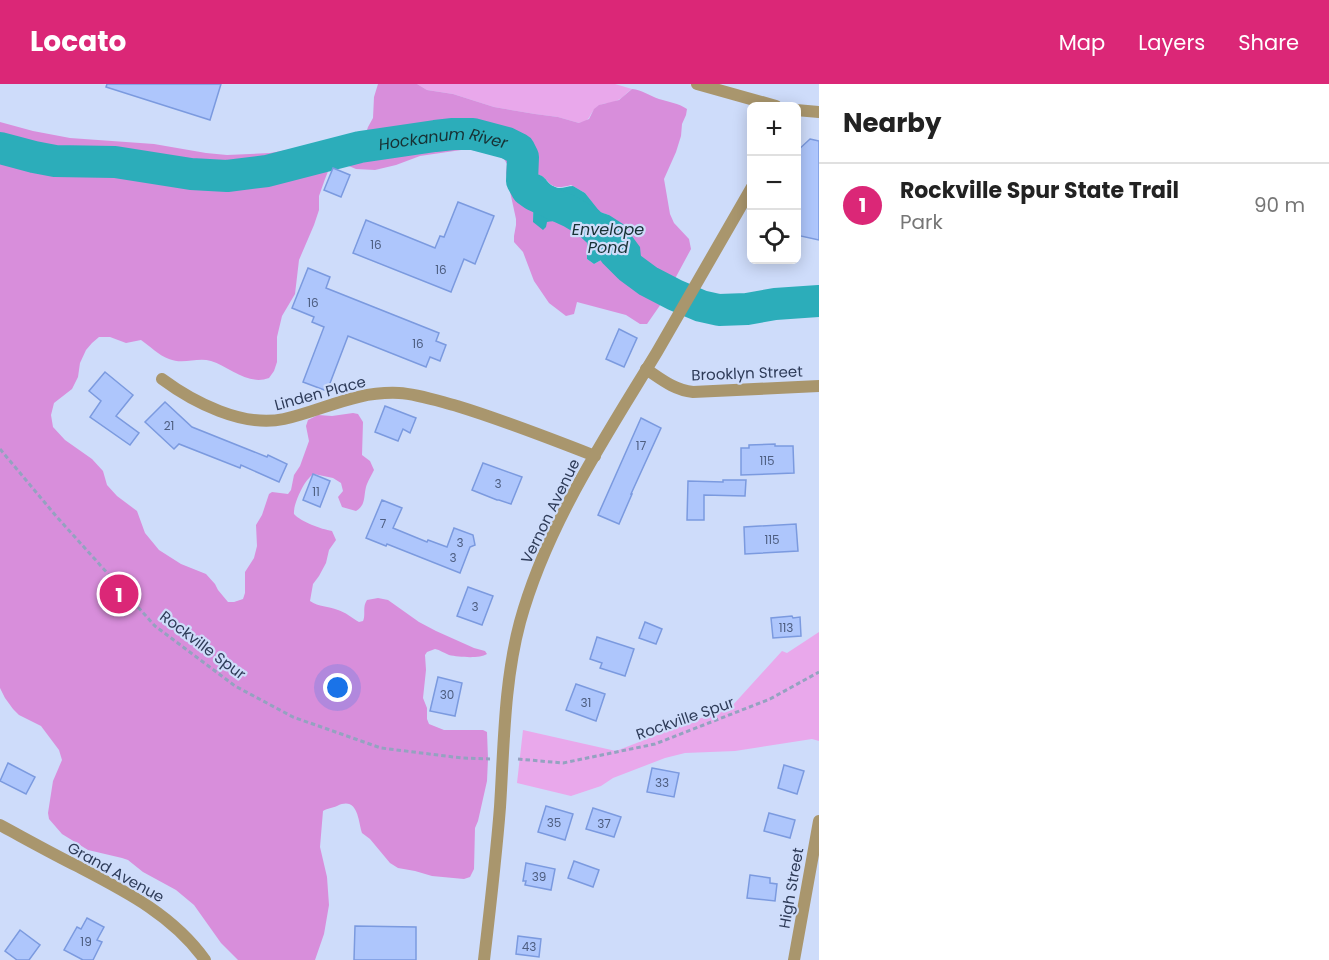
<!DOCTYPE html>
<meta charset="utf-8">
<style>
body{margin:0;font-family:Poppins,sans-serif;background:#f2f2f2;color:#222}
.controls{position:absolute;right:18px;top:18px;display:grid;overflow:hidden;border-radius:9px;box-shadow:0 3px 15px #0003}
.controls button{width:54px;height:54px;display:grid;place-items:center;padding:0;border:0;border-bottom:2px solid #e0e0e0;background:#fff;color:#222;font:30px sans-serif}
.you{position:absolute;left:338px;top:604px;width:21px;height:21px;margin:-15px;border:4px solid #fff;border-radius:50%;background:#1a73e8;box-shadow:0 0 0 9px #1a73e833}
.badge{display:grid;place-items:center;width:39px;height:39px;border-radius:50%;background:#db2777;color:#fff;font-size:20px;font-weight:700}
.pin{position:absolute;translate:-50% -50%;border:3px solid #fff;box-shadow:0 2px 6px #0006}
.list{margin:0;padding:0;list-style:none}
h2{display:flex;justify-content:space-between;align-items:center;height:78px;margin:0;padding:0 24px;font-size:26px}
h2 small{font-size:20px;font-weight:400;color:#767676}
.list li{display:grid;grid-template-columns:39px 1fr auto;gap:18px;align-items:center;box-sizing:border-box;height:84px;padding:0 24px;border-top:2px solid #e0e0e0}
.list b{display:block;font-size:22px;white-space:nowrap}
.list p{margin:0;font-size:20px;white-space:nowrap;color:#767676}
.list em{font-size:20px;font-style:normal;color:#767676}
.icon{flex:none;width:33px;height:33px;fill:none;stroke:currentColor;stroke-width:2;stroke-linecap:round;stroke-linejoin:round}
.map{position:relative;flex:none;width:819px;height:876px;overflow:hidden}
header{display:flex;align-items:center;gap:36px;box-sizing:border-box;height:84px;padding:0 30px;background:#db2777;color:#fff}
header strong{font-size:28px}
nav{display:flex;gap:33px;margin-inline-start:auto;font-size:21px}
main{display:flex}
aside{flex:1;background:#fff}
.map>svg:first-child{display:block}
.green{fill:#e9a8eb}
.forest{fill:#d88edb;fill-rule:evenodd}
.water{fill:#2cadba}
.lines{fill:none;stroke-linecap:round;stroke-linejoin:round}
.river{stroke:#2cadba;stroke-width:32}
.building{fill:#aec6fc;stroke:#7b9adf;stroke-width:1.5}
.path{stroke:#94a2c0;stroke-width:3;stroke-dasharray:4.5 3;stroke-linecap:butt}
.street{stroke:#a9966d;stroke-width:12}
.labels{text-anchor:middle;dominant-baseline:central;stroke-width:4.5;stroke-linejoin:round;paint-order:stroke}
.number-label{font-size:12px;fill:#4e5e81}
.street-label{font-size:15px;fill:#2e3b58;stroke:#cedcfa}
.water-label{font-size:16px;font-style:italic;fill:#173134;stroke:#cedcfa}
</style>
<header>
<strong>Locato</strong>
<nav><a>Map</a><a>Layers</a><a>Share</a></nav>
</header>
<main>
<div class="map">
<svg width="819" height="876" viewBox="0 0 819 876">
<rect width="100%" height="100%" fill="#cedcfa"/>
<!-- green -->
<g class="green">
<path d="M 417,0 L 615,0 L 632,5 C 626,9 622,15 616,17 C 609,20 603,18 597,23 C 588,30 592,37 579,39 L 558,33 L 535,30 L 494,23 L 453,10 L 427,6 Z"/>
<polygon points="819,548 819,657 812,655 735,667 685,669 665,674 613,694 601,702 571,712 517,699 523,646 616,667 732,622 782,567 787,569"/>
</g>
<!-- forest -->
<path class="forest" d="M 378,0 L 417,0 L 427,6 L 453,10 L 494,23 L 535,30 L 558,33 L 579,39 L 589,35 L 594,25 L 599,21 L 619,16 L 632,5 C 642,6 650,12 659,15 C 669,18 678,19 687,25 L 686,31 L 682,40 L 681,52 L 676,68 L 664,95 L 670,130 L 674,139 L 689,155 L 691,165 L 663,217 L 647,240 L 640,240 L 626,231 L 577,218 L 574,230 L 566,232 L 549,219 L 534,197 L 523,168 L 514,158 L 514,152 L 516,141 L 516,135 L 506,89 L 507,80 L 504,75 L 498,72 L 468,65 L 420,72 L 396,81 L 375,86 L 356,85 L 339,78 L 331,80 L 325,95 L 319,112 L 319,126 L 314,141 L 299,176 L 295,210 L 282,232 L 277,253 L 277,278 L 274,287 L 269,294 C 248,302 230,283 211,277 C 197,273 183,281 169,275 C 158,271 150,262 141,256 L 126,259 L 110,253 L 99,253 L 92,259 L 86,266 L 80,279 L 78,293 L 72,305 L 54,319 L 51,331 L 53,343 L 65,356 L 92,375 L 103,387 L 107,401 L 117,412 L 137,427 L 145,449 L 159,466 L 181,480 L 206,490 L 215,500 L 218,506 L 228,518 L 234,518 L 243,515 L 245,509 L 245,488 L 254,474 L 257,462 L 256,441 L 262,431 L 269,410 L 272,408 L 288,410 L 291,406 L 294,391 L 300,382 L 309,357 L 306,342 L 308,336 L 318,331 L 332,332 L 353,329 L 358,330 L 363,338 L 362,371 L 370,377 L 374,386 C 372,390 369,395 367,400 C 363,410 367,421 356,427 L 342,423 L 338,413 L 343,407 L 341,399 L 333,394 L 314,390 C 305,394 293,420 294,430 C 301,438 321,445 332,447 L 336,456 L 329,466 L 326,479 L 319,492 L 313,500 L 310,517 C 319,523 328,522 338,526 C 345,528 352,534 359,538 L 363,537 C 366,530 362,523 367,516 L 378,514 L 388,516 L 419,538 L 436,547 L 474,564 L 485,567 L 487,570 C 479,575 459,573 449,571 C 444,569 440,566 435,565 L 427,568 L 425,571 L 426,586 L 423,614 L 427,624 L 427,635 L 429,640 L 444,646 L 483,646 L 487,648 L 488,675 L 487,697 L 478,737 L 475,744 L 474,785 L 470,793 L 464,795 L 432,792 L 415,787 L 398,784 L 390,779 L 370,755 L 362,749 C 358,736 358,712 337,722 C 332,724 328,724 323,727 L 320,763 L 327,793 L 329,821 L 324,850 L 315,876 L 238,876 L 221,859 L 194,821 L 176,806 L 143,788 L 128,776 L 122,774 L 88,766 L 62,750 L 49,735 L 48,729 L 53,697 L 62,676 L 59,666 L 41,642 L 19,631 L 13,625 L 5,614 L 0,604 L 0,38 L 33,47 L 70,54 L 154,60 L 206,69 L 227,71 L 270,69 L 320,60 L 361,56 L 365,52 L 368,43 L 373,34 L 374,13 ZM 534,90 C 552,91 544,109 571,101 L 585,109 L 599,128 L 609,131 L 633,186 L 603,175 L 594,180 L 587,175 L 587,155 L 584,147 C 574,143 560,136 549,137 C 544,137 539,138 533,138 Z"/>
<!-- water -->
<path class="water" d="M 534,90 C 548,90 546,103 559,104 C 564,104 569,102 573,102 L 585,109 L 600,128 L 609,131 L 623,140 L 640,163 L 641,173 L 636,186 L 633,186 L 603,175 L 594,180 L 587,175 L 587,155 L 584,147 C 573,142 558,135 547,138 L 546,143 L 543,146 L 533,138 Z"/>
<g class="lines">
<!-- river -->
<path class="river" id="s1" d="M 0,64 L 34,73 L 55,77 L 115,78 L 191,90 L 227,92 L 267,87 L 360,63 L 435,52 L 453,50 L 473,50 L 507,59 L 519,65 L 523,73 L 522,97 L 527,106 L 534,111 L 571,128 L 588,138 L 601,150 L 615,169 L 629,183 L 648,197 L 675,211 L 701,222 L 719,226 L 747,225 L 775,220 L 819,217"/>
</g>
<!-- building -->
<g class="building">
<polygon points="107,0 221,0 210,36 106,3"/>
<polygon points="810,55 819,57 819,156 796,151 796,68"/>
<polygon points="333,84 350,91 341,113 324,106"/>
<polygon points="458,118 494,132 475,180 464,175 451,208 353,169 366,136 435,164 440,152 444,153"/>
<polygon points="308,184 330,193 326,204 439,249 436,257 446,261 440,277 430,273 426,283 348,252 327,307 303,298 324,243 312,238 314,233 292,224"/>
<polygon points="619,245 637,254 624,283 606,275"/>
<polygon points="105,288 133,311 116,332 139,349 130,361 90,333 101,317 89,307"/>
<polygon points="165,318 192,343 267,373 268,371 287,380 279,398 241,381 240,384 179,360 174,365 145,338"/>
<polygon points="385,322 416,334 410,349 403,345 398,357 375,348"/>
<polygon points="641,334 661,344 631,410 632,410 619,440 598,431"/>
<polygon points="775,360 775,362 793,362 794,389 741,391 741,364 749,364 749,361"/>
<polygon points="483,379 522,393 511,420 499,416 497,416 472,406"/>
<polygon points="313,390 330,397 320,423 303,416"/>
<polygon points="723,396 746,396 745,412 704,411 704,436 687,436 688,397 723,398"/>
<polygon points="382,416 402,424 393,444 427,458 428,456 447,463 454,444 473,451 475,461 470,463 460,489 387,460 386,462 366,454"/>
<polygon points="796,440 798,467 745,470 744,443"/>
<polygon points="468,503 493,512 482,541 457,532"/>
<polygon points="792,532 793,534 800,533 801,552 773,554 771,534"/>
<polygon points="645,538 662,545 656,560 639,554"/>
<polygon points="597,553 634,565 625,592 600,584 602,579 590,575"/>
<polygon points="438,593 462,599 455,632 430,627"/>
<polygon points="576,600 605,610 596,637 566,626"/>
<polygon points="8,679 35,693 26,710 0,697"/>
<polygon points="784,681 804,687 797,710 778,704"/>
<polygon points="652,684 679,689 674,713 647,708"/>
<polygon points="546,722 573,730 565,756 538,748"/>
<polygon points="593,724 621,733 614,753 586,745"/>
<polygon points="769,729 795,736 790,754 764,747"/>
<polygon points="574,777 599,786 593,803 568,794"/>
<polygon points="526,779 555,785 551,806 525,801 526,797 523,797"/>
<polygon points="750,791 770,794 770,799 777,800 775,817 747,814"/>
<polygon points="87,834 104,843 97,856 102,858 93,876 83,876 64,866 77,843 81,845"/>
<polygon points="355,842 416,843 416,876 354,876"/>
<polygon points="20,846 40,861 29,876 17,876 5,867"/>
<polygon points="518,852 541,855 539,873 516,870"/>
</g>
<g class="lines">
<!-- path -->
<g class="path">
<polyline points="0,365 56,432 155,542 235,602 293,633 381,664 462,674 490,675"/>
<polyline points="518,675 563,679 655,660 770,615 819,588"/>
</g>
<!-- street -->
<g class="street">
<polyline points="697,0 776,22"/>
<polyline points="796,26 819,28"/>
<path d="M 646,285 C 661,295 674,306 693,308 L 819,302"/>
<path d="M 162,295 C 193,318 243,344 284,335 C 324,326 355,307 399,309 C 418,310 438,317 457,322 C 503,336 549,354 595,372"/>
<path d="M 0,741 C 26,755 51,769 77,782 C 125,807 173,831 205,876"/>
<path d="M 484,876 C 490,825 496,774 500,723 C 504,661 504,598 520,538 C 547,440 605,354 657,268 C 689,213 720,158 752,103"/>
<polyline points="794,876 819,737"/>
</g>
</g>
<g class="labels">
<!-- number labels -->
<g class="number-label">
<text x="376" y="160">16</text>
<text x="441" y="185">16</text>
<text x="313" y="218">16</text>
<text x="418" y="259">16</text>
<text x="169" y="341">21</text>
<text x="641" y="361">17</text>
<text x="767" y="376">115</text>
<text x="498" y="399">3</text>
<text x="316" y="407">11</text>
<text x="383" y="439">7</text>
<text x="772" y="455">115</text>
<text x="460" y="458">3</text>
<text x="453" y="473">3</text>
<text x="475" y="522">3</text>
<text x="786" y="543">113</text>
<text x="447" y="610">30</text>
<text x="586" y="618">31</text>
<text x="662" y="698">33</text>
<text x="554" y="738">35</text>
<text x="604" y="739">37</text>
<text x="539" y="792">39</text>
<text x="86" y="857">19</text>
<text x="529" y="862">43</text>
</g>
<!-- street labels -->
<g class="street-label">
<text transform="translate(747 289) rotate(-2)">Brooklyn Street</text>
<text transform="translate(320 309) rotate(-15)">Linden Place</text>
<text transform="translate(550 427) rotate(-64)">Vernon Avenue</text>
<text transform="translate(203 561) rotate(37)">Rockville Spur</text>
<text transform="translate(685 634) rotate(-19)">Rockville Spur</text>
<text transform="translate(116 788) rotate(29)">Grand Avenue</text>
<text transform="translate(791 804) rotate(-80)">High Street</text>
</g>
<!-- water labels -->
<g class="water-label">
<text stroke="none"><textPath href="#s1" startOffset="450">Hockanum River</textPath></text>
<text x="608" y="145">Envelope<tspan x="608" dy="18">Pond</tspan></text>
</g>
</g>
</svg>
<div class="controls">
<button>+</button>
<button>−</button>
<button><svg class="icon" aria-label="locate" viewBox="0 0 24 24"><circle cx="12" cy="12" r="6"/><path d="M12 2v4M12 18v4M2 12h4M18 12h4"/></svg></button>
</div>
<div class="you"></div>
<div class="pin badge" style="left:119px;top:510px">1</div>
</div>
<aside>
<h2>Nearby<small></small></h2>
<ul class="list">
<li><span class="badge">1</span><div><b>Rockville Spur State Trail</b><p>Park</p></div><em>90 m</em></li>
</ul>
</aside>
</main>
